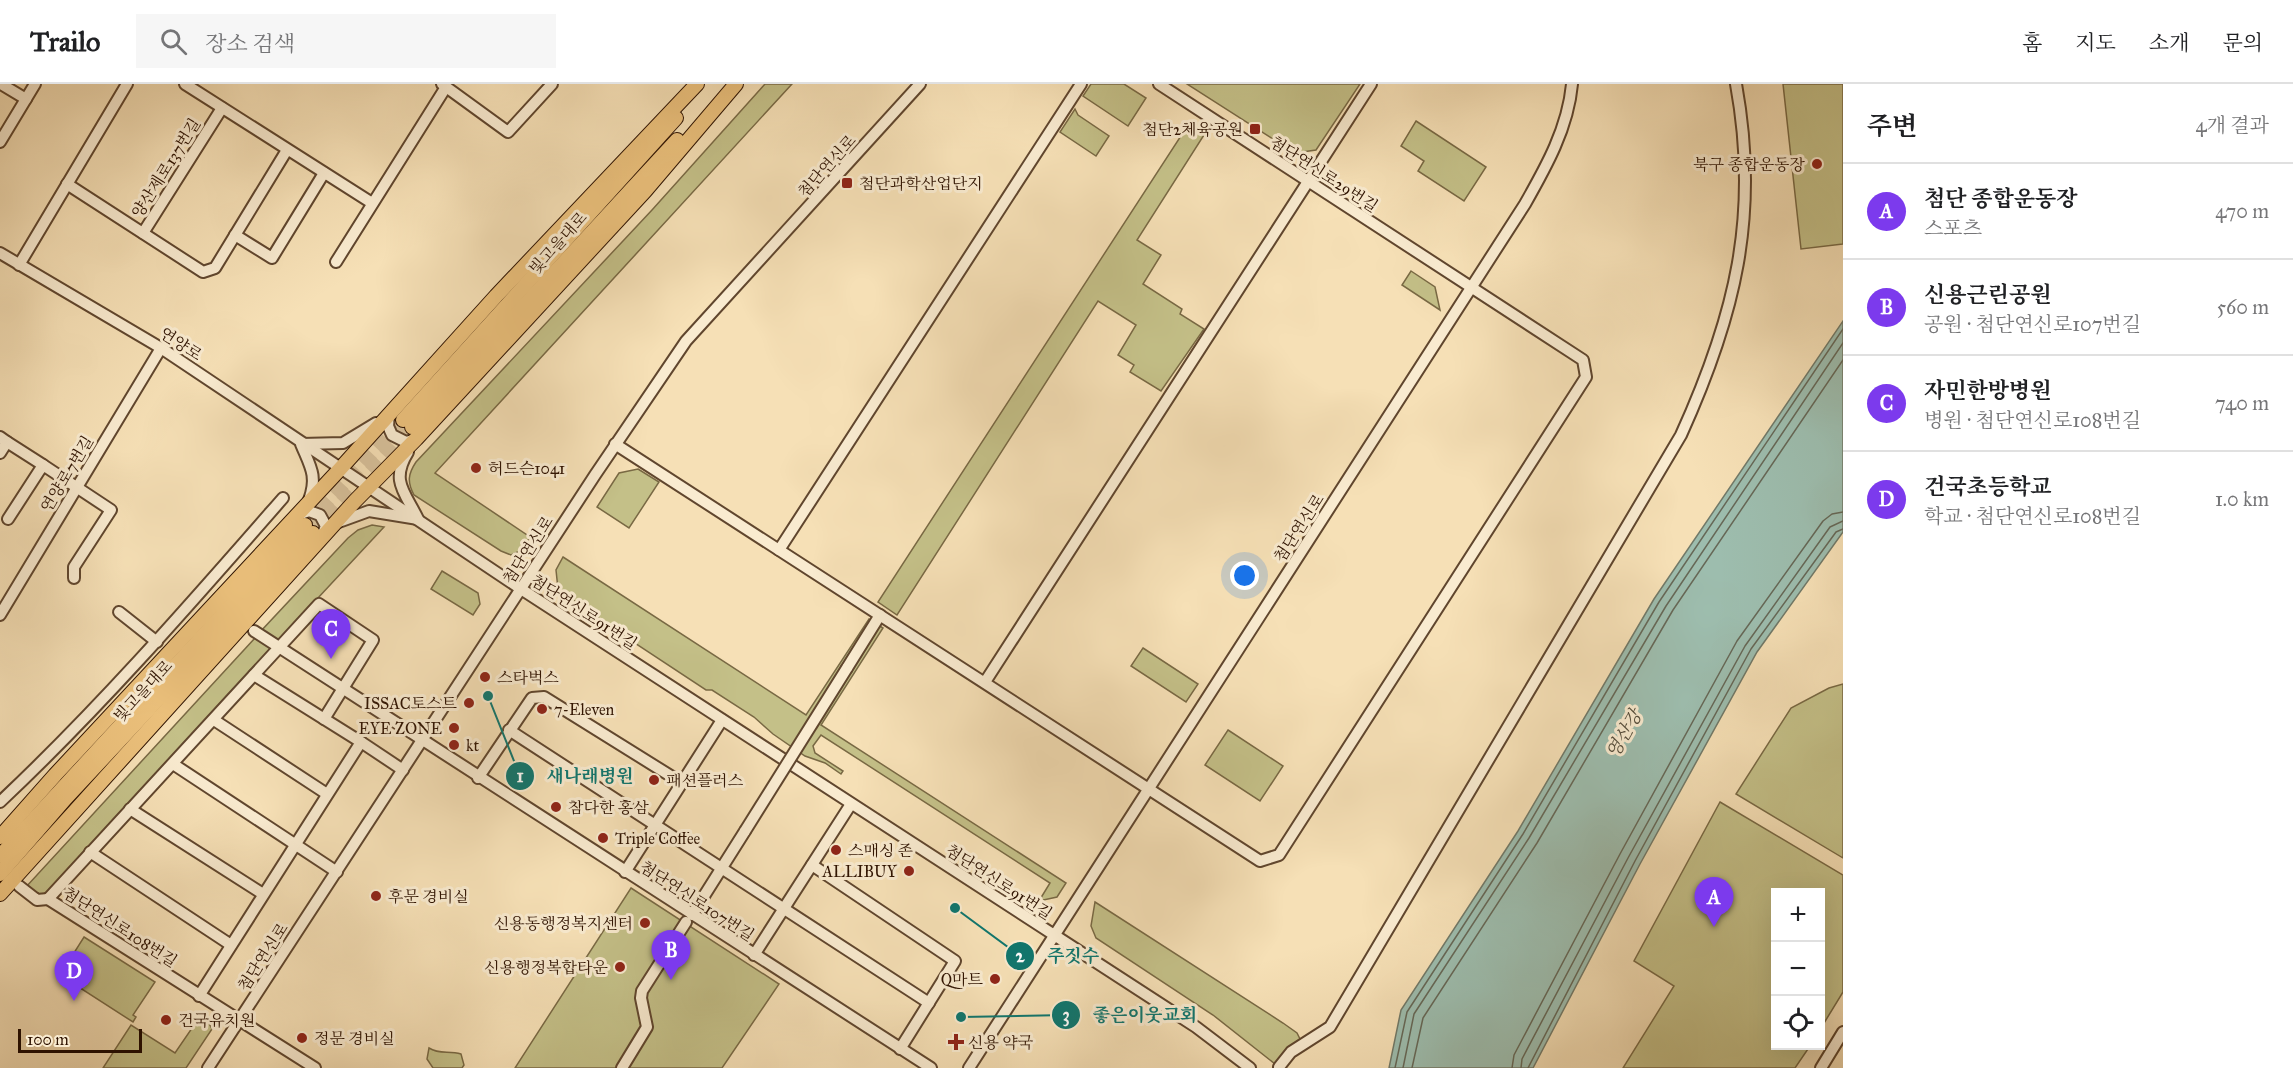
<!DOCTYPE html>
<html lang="ko">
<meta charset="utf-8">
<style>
body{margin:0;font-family:"IM FELL Great Primer","Noto Serif KR",serif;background:#f6f6f6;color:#202124}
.controls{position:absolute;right:18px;bottom:18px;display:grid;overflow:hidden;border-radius:0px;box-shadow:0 6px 24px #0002}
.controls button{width:54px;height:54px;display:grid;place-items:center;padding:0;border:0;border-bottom:2px solid #e0e0e0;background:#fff;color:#202124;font:30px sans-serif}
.scale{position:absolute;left:18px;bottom:15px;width:124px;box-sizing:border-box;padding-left:6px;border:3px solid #2e1200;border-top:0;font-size:16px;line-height:21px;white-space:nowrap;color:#2e1200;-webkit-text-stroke:4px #f9ebd0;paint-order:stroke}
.you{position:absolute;left:1245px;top:492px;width:21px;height:21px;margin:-15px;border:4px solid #fff;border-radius:50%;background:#1a73e8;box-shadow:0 0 0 9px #1a73e833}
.badge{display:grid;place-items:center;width:39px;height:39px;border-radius:50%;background:#7c3aed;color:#fff;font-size:20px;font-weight:700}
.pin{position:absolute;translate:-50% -50px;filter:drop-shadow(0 2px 3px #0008)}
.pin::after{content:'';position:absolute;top:32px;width:21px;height:18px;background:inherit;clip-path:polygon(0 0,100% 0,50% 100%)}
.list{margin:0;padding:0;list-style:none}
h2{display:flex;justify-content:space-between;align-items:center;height:78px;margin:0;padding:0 24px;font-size:26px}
h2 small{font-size:20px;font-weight:400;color:#757577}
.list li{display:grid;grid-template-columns:39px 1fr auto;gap:18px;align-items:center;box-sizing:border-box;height:96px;padding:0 24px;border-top:2px solid #e0e0e0}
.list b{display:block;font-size:22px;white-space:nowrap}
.list p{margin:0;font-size:20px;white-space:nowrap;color:#757577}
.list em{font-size:20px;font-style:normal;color:#757577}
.icon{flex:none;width:33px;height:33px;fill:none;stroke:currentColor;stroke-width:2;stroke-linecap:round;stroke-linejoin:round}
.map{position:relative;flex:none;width:1843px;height:984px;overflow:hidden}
header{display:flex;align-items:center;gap:36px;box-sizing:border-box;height:84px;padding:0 30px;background:#fff;border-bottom:2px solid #e0e0e0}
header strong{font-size:28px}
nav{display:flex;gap:33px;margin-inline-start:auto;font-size:21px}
.search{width:420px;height:54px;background:#f6f6f6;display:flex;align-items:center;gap:15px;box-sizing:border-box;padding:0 21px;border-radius:0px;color:#757577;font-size:22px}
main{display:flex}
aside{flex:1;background:#fff}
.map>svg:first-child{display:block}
.green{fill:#c4c088;stroke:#796944;stroke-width:1.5}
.water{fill:#9dbdae;stroke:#717968;stroke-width:1.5}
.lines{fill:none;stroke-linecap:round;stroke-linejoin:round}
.shore{stroke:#666857;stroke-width:1.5}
.major-tunnel{stroke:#d8c19b;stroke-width:14;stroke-dasharray:14 7;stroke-linecap:butt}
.minor-casing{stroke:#60462e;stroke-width:14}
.major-casing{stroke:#2e1200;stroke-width:16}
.minor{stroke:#f9ebd0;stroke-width:10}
.major{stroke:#ebc07b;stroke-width:14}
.minor-bridge-casing{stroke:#60462e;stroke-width:14;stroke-linecap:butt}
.minor-bridge{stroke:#f9ebd0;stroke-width:10}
.poi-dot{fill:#8f2418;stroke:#f9ebd0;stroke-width:2}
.labels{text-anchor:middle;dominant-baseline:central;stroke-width:6;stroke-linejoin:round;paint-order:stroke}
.poi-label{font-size:16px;fill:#2e1200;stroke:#f9ebd0;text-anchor:start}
.street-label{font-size:16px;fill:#2e1200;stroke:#f9ebd0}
.water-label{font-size:18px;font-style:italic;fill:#554e3d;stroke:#f9ebd0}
.leader{fill:none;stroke:#0f766e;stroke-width:2}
.callout-dot{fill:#0f766e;stroke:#f9ebd0;stroke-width:2}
.mark-label{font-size:18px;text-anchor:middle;font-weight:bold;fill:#fff}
.callout-label{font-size:18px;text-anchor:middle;font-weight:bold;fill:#0f766e;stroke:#f9ebd0;stroke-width:6;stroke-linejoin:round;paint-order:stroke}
</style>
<header>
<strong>Trailo</strong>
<div class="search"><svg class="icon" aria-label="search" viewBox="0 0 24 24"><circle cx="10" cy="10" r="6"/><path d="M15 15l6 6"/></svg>장소 검색</div>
<nav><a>홈</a><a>지도</a><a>소개</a><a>문의</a></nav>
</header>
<main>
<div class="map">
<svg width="1843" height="984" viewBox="0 0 1843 984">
<rect width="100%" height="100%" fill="#f6e0b6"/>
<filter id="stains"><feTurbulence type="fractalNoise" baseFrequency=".00333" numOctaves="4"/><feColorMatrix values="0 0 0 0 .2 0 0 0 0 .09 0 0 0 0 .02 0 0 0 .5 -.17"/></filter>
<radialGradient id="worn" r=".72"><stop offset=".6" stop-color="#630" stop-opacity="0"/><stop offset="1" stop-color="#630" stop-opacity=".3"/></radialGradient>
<!-- green -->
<g class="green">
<path d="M 765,0 L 792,0 L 435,389 L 530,453 L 522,466 L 511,471 L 501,467 L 414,411 C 407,398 408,390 416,378 L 652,126 Z"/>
<polygon points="1091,0 1124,0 1146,14 1128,42 1083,12"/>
<polygon points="1187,0 1360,0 1316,66 1295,69"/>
<polygon points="1783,0 1843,0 1843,160 1801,165"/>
<polygon points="1075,25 1078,31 1109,52 1096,72 1060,48"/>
<polygon points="1416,37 1486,83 1464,117 1418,87 1424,77 1401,62"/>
<polygon points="1188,41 1204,51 1137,156 1161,171 1143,200 1182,225 1180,230 1204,245 1161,307 1130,288 1134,281 1118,271 1136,241 1098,217 897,531 878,518"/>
<polygon points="1411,187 1435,203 1440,226 1402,201"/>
<polygon points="638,385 659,398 629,444 597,423 619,389"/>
<polygon points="372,441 384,443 277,558 261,547 348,454 358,446"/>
<polygon points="563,473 806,631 869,535 883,544 821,641 1066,799 1057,813 1039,817 1050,799 821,651 813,662 815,669 843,687 841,690 825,679 805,672 773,650 754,633 712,606 706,606 624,552 558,505 556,486"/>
<polygon points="442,487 478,509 480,520 473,531 431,505"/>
<polygon points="255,554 271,564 48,807 42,812 37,812 25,804"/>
<polygon points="1143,564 1198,600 1186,618 1131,582"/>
<polygon points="1843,600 1843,774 1736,710 1791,624 1829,604"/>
<polygon points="1228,646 1283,682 1260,717 1205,681"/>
<polygon points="1720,718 1843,791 1843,908 1821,944 1820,808 1776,808 1776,962 1810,962 1795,984 1623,984 1674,902 1634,877"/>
<polygon points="631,804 779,900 722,984 515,984"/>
<polygon points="1095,818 1283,939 1297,949 1300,955 1287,964 1275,980 1213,931 1096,854 1091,842"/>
<polygon points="84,853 155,898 133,931 136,933 133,938 60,891"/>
<polygon points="203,928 212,945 186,984 103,984 131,941 175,969"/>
<path d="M 429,964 C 440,971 449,966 461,970 L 464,981 L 462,984 L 433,984 L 427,975 Z"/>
</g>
<!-- water -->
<polygon class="water" points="1843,237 1843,448 1757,568 1640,780 1533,984 1389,984 1401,926 1518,747 1654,515"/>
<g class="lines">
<!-- shore -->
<g class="shore">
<polyline points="1395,984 1407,928 1523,750 1659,518 1843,245"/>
<polyline points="1403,984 1414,930 1529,754 1666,522 1843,259"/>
<polyline points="1412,984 1423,934 1537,759 1673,526 1843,276"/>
<polyline points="1512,984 1514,971 1620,770 1737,557 1823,437 1832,430 1843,428"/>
<polyline points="1521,984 1522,975 1628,774 1745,562 1830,443 1843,437"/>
<polyline points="1528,984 1635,777 1751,565 1836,448 1843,445"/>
</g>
<!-- major-tunnel -->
<g class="major-tunnel">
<polyline points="305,441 403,336"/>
<polyline points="313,449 412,343"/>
</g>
<!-- minor casing -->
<g class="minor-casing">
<g id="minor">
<polyline points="1,0 26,15"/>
<polyline points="185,0 372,119"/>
<polyline points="442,0 508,48 552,0"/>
<polyline points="0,58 35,0"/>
<polyline points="67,100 203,188 215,184 287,66"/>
<polyline points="143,149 222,24"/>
<polyline points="235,151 272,174 324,89"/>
<polyline points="0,169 161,264 521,505 1196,943 1250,984"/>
<polyline points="336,178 446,3"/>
<polyline points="19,181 127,0"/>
<polyline points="389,331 388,342 392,351 406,358 416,355"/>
<polyline points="0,353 7,358 0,369"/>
<polyline points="7,358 43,381"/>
<polyline points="615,360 1260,777 1279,771 1586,293 1583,276 1159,0"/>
<path d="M 309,416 C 318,392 310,382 301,360 L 343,359 L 376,339"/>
<polyline points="298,431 309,427 320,431 326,442 322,452"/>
<polyline points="8,435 43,381 111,426 74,483 74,494"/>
<path d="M 336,439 L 369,427 L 418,435 C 405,408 390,397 408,368"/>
<polyline points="779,466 1081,0"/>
<polyline points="119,528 157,558"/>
<polyline points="0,531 161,264"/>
<polyline points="254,547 931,984"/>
<polyline points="847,584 880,531"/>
<polyline points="985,598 1371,0"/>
<polyline points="214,636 327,710"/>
<polyline points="509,646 929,919"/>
<polyline points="361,658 403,686"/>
<polyline points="173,680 337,788"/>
<polyline points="478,694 532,614 544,613 682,699"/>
<path d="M 0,718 C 101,623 192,518 283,414"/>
<polyline points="130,725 263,810"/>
<polyline points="90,768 231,861"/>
<polyline points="812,781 955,877 900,965"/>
<polyline points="625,788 722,636"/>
<polyline points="19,802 37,816 48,815"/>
<polyline points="48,815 319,520 373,556 324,635"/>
<polyline points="48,815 315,984"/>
<polyline points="692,831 745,747"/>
<polyline points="754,871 851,720"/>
<polyline points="199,912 361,658 254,591"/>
<path d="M 1279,983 L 1291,968 L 1330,943 L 1681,351 C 1735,232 1760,131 1736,0"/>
<polyline points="208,984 595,391 686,257 920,0"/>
<polyline points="622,984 647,943 641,914 642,907 686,838"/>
<path d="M 969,984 L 1525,120 C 1546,83 1568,44 1572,0"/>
<polyline points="1821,984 1843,948"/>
</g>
</g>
<!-- major casing -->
<g class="major-casing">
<g id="major">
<polyline points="403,336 676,34"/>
<polyline points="412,343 677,56"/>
<polyline points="0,753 55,691 340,385 496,212 697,0"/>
<polyline points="0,772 305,441"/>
<polyline points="0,790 66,714 313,449"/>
<polyline points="0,810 355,417 416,355 645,107 736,0"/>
</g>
</g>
<!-- minor -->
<use href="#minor" class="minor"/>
<!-- major -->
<use href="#major" class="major"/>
<!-- minor-bridge casing -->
<g class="minor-bridge-casing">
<polyline id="minor-bridge" points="745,747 847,584"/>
</g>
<!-- minor-bridge -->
<use href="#minor-bridge" class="minor-bridge"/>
</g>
<!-- markers -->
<g class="poi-dot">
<rect x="1249" y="39" width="12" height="12" rx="3"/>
<circle cx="1817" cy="80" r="6"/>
<rect x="841" y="93" width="12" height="12" rx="3"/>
<circle cx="476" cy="384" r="6"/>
<circle cx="485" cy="593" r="6"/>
<circle cx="469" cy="619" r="6"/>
<circle cx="542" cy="625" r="6"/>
<circle cx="454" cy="644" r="6"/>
<circle cx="454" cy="661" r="6"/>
<circle cx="654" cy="696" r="6"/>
<circle cx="556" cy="723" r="6"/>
<circle cx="603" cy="754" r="6"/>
<circle cx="836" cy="766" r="6"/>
<circle cx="909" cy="787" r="6"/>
<circle cx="376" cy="812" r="6"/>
<circle cx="645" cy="839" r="6"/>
<circle cx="620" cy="883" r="6"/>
<circle cx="995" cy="895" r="6"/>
<circle cx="166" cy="936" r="6"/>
<circle cx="302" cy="954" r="6"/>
<path d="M953 949h6v6h6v6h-6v6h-6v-6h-6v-6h6z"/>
</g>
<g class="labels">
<!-- poi labels -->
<g class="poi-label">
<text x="1243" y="45" text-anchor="end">첨단2체육공원</text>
<text x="1805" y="80" text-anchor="end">북구 종합운동장</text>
<text x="859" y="99">첨단과학산업단지</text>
<text x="488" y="384">허드슨1041</text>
<text x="497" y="593">스타벅스</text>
<text x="457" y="619" text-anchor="end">ISSAC토스트</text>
<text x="554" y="625">7-Eleven</text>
<text x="442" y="644" text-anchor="end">EYE ZONE</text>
<text x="466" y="661">kt</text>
<text x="666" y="696">패션플러스</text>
<text x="568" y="723">참다한 홍삼</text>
<text x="615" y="754">Triple Coffee</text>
<text x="848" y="766">스매싱 존</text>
<text x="897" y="787" text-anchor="end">ALLIBUY</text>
<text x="388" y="812">후문 경비실</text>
<text x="633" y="839" text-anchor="end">신용동행정복지센터</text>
<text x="608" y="883" text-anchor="end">신용행정복합타운</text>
<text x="983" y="895" text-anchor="end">Q마트</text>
<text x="178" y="936">건국유치원</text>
<text x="314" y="954">정문 경비실</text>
<text x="968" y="958">신용 약국</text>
</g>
<!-- street labels -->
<g class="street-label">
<text transform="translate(827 82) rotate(-48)">첨단연신로</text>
<text transform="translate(166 84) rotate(-58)">양산제로137번길</text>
<text transform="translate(1324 90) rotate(33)">첨단연신로29번길</text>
<text transform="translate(558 159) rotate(-48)">빛고을대로</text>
<text transform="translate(181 260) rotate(33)">연양로</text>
<text transform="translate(67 390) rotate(-59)">연양로7번길</text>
<text transform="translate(1299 444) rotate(-57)">첨단연신로</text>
<text transform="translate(528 466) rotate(-57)">첨단연신로</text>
<text transform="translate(584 528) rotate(33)">첨단연신로91번길</text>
<text transform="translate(143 607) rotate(-47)">빛고을대로</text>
<text transform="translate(999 798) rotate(33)">첨단연신로91번길</text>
<text transform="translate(697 817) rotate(33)">첨단연신로107번길</text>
<text transform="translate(120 843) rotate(33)">첨단연신로108번길</text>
<text transform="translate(263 873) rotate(-57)">첨단연신로</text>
</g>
<!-- water labels -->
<g class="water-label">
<text transform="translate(1624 650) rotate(-60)">영산강</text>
</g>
</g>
<!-- callouts -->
<path class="leader" d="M488 612L520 692M955 824L1020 872M961 933L1066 931"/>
<g class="callout-dot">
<circle cx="488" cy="612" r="6"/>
<circle cx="955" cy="824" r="6"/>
<circle cx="961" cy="933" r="6"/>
<circle cx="520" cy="692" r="15"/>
<circle cx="1020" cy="872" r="15"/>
<circle cx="1066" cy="931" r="15"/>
</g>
<g class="mark-label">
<text x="520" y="698">1</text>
<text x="1020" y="878">2</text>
<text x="1066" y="937">3</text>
</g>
<g class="callout-label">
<text x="590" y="698">새나래병원</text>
<text x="1073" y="878">주짓수</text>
<text x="1145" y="937">좋은이웃교회</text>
</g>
<rect width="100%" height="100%" filter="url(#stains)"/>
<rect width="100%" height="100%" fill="url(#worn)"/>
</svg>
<div class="controls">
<button>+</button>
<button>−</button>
<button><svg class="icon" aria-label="locate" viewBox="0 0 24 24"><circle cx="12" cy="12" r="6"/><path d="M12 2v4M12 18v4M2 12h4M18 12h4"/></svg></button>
</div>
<div class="scale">100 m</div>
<div class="you"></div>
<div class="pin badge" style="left:1714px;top:843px">A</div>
<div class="pin badge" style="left:671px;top:896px">B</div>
<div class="pin badge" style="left:331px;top:575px">C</div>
<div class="pin badge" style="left:74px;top:917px">D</div>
</div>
<aside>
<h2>주변<small>4개 결과</small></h2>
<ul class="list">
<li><span class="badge">A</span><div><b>첨단 종합운동장</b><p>스포츠</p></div><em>470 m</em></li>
<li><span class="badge">B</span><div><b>신용근린공원</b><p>공원 · 첨단연신로107번길</p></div><em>560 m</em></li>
<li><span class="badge">C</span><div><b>자민한방병원</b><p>병원 · 첨단연신로108번길</p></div><em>740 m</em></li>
<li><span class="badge">D</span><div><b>건국초등학교</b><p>학교 · 첨단연신로108번길</p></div><em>1.0 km</em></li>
</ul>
</aside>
</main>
